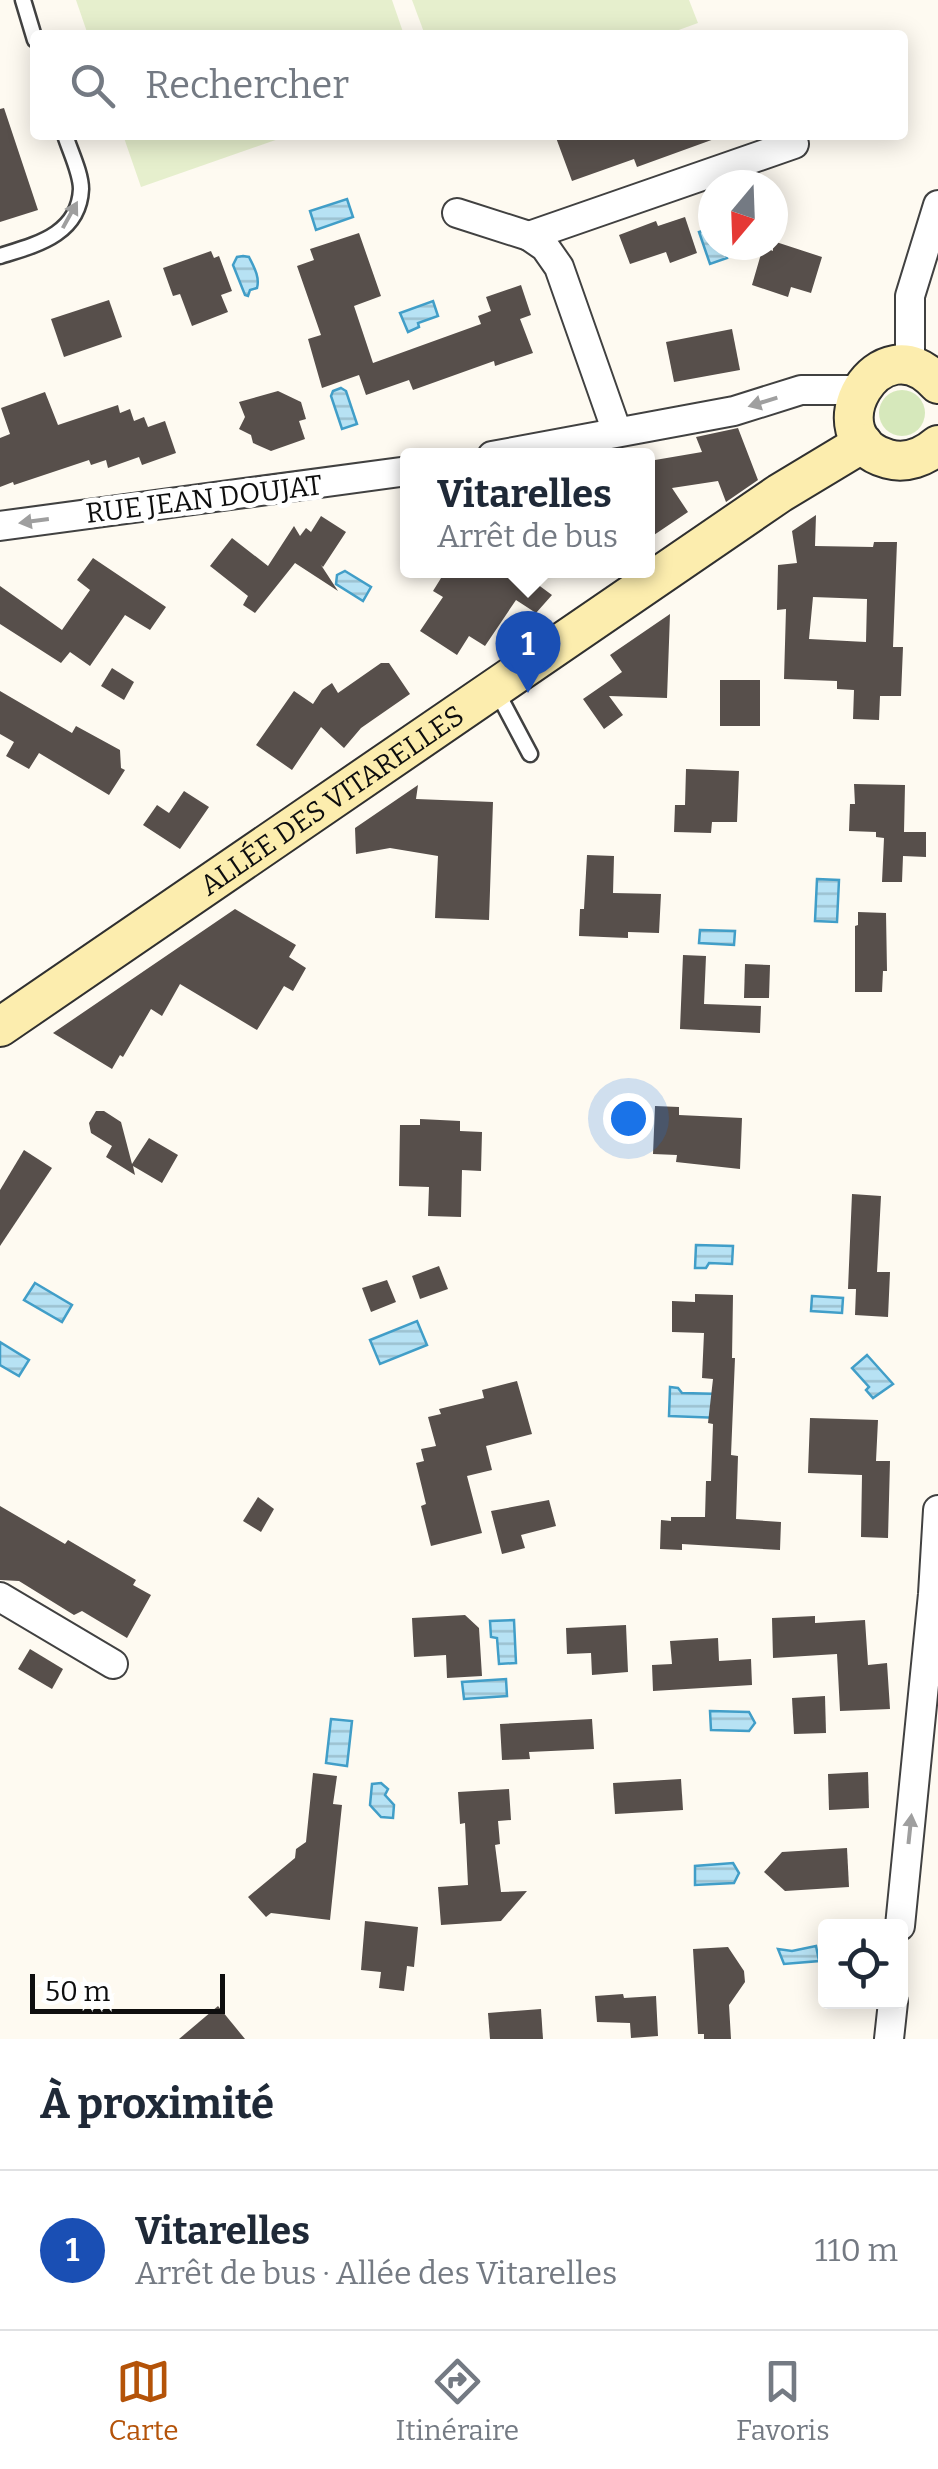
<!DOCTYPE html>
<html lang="fr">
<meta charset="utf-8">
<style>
body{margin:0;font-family:Bitter,serif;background:#f6f6f7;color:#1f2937}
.controls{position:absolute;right:30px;bottom:30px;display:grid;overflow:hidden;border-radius:10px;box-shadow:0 5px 25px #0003}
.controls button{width:90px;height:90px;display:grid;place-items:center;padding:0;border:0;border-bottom:2px solid #e0e1e3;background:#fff;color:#1f2937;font:50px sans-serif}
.compass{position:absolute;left:698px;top:170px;width:90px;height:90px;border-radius:50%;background:#fff;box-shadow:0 5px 25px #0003;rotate:199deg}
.scale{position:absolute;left:30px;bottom:25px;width:195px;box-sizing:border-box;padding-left:10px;border:5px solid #0e0e0e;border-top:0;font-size:28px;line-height:35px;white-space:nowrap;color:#0e0e0e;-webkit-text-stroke:8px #fff;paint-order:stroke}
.you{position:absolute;left:628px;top:1118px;width:35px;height:35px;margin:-25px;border:8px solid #fff;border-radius:50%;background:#1a73e8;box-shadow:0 0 0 15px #1a73e833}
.badge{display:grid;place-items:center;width:65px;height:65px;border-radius:50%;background:#b45309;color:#fff;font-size:32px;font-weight:700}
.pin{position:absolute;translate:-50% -82px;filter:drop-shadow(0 2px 5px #0008)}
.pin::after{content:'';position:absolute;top:52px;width:35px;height:30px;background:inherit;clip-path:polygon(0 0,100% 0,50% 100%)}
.popup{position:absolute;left:400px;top:448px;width:255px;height:130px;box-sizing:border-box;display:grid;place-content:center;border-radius:10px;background:#fff;filter:drop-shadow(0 2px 8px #0005);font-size:32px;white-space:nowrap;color:#747a83}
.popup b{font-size:38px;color:#1f2937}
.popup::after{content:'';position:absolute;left:50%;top:100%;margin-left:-20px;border:20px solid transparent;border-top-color:#fff}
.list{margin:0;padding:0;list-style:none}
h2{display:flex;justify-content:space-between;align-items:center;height:130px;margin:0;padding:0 40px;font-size:42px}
h2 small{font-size:32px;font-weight:400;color:#747a83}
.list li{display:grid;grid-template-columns:65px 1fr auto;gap:30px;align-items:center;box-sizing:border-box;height:160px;padding:0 40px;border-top:2px solid #e0e1e3}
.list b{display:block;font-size:38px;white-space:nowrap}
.list p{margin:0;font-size:32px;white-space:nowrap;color:#747a83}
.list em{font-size:32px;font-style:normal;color:#747a83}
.icon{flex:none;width:55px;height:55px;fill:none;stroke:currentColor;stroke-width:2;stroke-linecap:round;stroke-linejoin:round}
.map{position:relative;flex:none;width:938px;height:2039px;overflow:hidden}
.search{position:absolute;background:#fff;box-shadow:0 5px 25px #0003;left:30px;right:30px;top:30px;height:110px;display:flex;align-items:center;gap:25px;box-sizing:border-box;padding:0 35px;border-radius:10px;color:#747a83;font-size:38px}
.sheet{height:290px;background:#fff}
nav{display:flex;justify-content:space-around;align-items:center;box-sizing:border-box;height:140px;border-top:2px solid #e0e1e3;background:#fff;font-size:28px;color:#747a83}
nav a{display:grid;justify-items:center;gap:5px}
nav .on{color:#b45309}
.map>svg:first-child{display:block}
.grass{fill:#d6e8bb}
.pitch{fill:#e6efcd}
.water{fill:url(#water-rules);stroke:#419ec8;stroke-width:2.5}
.building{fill:#574f4b;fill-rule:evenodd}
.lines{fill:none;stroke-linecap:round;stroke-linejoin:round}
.lane-casing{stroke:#414141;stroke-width:19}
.street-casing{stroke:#414141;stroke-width:32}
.secondary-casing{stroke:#303030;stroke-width:42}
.lane{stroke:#fff;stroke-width:14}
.street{stroke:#fff;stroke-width:28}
.secondary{stroke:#fcedae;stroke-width:38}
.oneway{fill:#9f9f9f}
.labels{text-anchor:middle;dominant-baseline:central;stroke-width:10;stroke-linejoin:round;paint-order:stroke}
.street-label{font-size:28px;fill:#0e0e0e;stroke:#fff}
</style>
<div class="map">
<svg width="938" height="2039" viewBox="0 0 938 2039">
<defs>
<pattern id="water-rules" width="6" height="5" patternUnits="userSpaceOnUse" patternTransform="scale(2.5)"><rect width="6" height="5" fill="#b7e2f4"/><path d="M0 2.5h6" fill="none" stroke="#9cc1d0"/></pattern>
</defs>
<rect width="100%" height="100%" fill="#fefaf1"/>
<!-- grass -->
<circle class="grass" cx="902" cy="413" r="23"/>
<!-- pitch -->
<g class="pitch">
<polygon points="76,0 392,0 404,35 88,35"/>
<polygon points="412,0 689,0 698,23 665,35 425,35"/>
<polygon points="123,135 290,135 141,187"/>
</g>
<!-- water -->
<g class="water">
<polygon points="347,199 353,217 316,230 310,211"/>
<polygon points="713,227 713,245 722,245 727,258 710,264 699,232"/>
<path d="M 243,256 L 249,257 C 254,267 260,277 257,288 L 250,290 L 248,296 L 245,295 L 233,265 L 237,257 Z"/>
<polygon points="433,301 438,316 418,323 419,327 408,332 400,313"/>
<polygon points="341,388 346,391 357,424 342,429 331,396 333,391"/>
<polygon points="345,571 371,587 363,601 336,584 337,575"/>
<polygon points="817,879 839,880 837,922 815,921"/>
<polygon points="700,930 735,931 734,945 699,943"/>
<polygon points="696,1245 733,1246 732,1264 709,1263 706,1268 695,1268"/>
<polygon points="35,1283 72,1305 62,1322 24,1300"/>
<polygon points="812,1296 843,1298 842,1313 811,1311"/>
<polygon points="417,1321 427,1345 380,1364 370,1340"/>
<polygon points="0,1342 29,1360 19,1376 0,1365"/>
<polygon points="867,1355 893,1384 873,1398 866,1390 869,1387 852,1368"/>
<polygon points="670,1387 678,1388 682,1393 722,1394 721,1418 669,1416"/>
<polygon points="514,1620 516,1663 499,1664 497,1638 491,1637 490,1621"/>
<polygon points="506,1679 507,1696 464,1699 462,1682"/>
<polygon points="710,1711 749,1712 755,1723 749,1731 711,1730"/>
<polygon points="331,1719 352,1721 347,1766 326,1763"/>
<polygon points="381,1783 388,1789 385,1795 394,1805 393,1818 381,1817 370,1805 372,1784"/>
<polygon points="733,1863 739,1873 734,1883 695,1885 695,1866"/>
<polygon points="816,1946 819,1961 784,1964 778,1949 792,1951"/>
</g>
<!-- building -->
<g class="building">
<polygon points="4,108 38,210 0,222 0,109"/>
<polygon points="555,135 717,135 717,138 637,167 634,159 572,181"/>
<polygon points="685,217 697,253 670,263 666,252 630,264 619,235 656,221 658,226"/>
<polygon points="359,233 381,296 354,306 373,363 481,324 478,316 491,311 486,297 521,285 531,315 520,319 533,353 495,366 494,361 413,390 409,380 366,395 359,375 322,388 308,339 321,335 297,266 314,260 310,249"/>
<polygon points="773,241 822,257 811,293 791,287 788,297 752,285 763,247 773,251"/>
<polygon points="211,251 214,258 219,256 232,291 221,295 228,312 192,326 180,294 173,296 163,268"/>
<polygon points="109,300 122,337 64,357 51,319"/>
<polygon points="732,329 740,370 674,382 666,342"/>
<polygon points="278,391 301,402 306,419 299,421 305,439 271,451 253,443 251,435 239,429 245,417 239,402"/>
<polygon points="45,392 58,425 118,405 120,413 130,409 134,421 144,417 148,427 165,421 176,453 142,465 139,457 108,468 106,460 91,465 89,460 14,485 13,482 0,487 0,438 10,434 1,408"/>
<polygon points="738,428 758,480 726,502 718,481 672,488 688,512 648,539 648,449 655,460 702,452 696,437"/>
<path d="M 816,515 L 815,546 L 873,547 L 874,542 L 897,542 L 893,647 L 903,647 L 901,696 L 880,696 L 879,720 L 853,719 L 854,690 L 837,689 L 837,681 L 784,679 L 786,609 L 777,610 L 778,565 L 797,563 L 792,531 ZM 813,597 L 867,599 L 866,642 L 809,639 Z"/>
<polygon points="321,516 346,532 323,567 321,565 338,591 295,563 255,613 243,605 248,596 210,566 232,538 268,566 294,526 300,536 306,528 311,532"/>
<polygon points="93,558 166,607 150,630 125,615 90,666 70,652 61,663 0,624 0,586 62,630 90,590 77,580"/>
<polygon points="446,570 518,570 552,595 536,613 516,600 485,646 469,636 457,655 420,631 443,597 433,591"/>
<polygon points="670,614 667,698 609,696 623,715 604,729 583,699 622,672 610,655"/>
<polygon points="381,663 389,663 410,694 361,728 344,748 321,727 292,770 256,745 294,691 313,704 322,690 332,683 338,693"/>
<polygon points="112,668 134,682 124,700 101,686"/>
<rect x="720" y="680" width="40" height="46"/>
<polygon points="0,691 72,733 76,726 120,750 121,768 125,770 109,795 39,753 29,769 6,756 14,742 0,734"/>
<polygon points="686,769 739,771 737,822 712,822 711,833 674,832 675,805 685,805"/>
<polygon points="854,784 905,785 904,832 926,832 926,857 903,856 902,882 882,882 884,838 876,837 876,832 849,831 850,804 855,804"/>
<polygon points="418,785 416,799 493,802 489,920 435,918 438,856 390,848 356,854 355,828"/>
<polygon points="184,791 209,807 180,849 143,825 157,805 169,813"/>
<polygon points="587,855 614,856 613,893 661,894 659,933 628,932 628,938 579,936 580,909 584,909"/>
<polygon points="235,909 296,945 289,957 306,968 293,991 284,986 257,1030 180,984 162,1016 151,1009 123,1057 120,1055 112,1069 53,1033"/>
<polygon points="858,912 886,913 887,971 883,971 882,992 855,992 855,926 858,925"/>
<polygon points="683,955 706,956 704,1004 761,1006 760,1033 680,1029"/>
<polygon points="745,964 770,965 769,998 744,998"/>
<polygon points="655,1106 679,1107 679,1115 742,1118 740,1169 676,1162 677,1155 653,1154"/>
<polygon points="96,1111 104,1111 121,1122 132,1164 149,1138 178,1155 162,1183 133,1166 135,1175 106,1157 112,1146 91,1133 89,1123"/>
<polygon points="420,1119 460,1121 460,1131 482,1132 481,1171 462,1170 461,1217 428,1216 429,1187 399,1186 400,1125 420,1125"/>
<polygon points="24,1150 52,1168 0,1246 0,1190"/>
<polygon points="852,1194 881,1196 877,1272 890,1272 888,1317 855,1315 856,1289 848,1289"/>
<polygon points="439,1266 448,1289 420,1299 412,1276"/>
<polygon points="387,1280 396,1302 371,1312 362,1288"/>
<polygon points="695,1294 733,1295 732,1358 735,1358 731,1455 738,1456 736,1519 781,1522 780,1550 682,1544 682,1550 660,1549 661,1520 671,1521 671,1517 705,1517 706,1481 711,1481 713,1424 708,1423 713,1379 702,1378 704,1333 672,1332 672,1301 695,1302"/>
<polygon points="517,1381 532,1434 486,1446 492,1470 467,1476 482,1533 431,1546 421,1506 426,1504 416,1463 424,1461 421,1449 436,1446 428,1417 441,1414 439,1409 484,1398 482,1390"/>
<polygon points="810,1418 878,1420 876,1461 890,1461 888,1538 861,1537 862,1475 808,1473"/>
<polygon points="258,1497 274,1509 261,1532 243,1521"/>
<polygon points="549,1500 556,1526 521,1535 525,1548 502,1554 491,1511"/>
<polygon points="0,1506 65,1544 68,1540 136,1580 133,1585 151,1595 127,1638 82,1611 74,1615 19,1581 0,1580"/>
<polygon points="465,1615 479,1628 482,1676 447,1678 446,1655 414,1657 412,1618"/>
<polygon points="815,1616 815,1623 865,1620 868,1665 887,1663 890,1709 840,1711 837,1654 773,1658 772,1618"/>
<polygon points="626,1625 628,1672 592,1675 591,1653 567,1654 566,1628"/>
<polygon points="718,1638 719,1661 751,1659 752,1685 653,1691 652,1665 672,1664 670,1641"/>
<polygon points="30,1649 63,1669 52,1689 18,1669"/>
<polygon points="825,1696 826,1733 794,1734 792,1698"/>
<polygon points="592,1719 594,1749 529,1752 530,1759 502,1760 500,1724"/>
<polygon points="868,1772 869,1808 829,1810 828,1774"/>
<polygon points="313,1773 337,1776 333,1804 342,1805 330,1920 271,1913 266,1917 248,1897 295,1858 296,1849 306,1842"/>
<polygon points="681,1779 683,1810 615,1814 613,1783"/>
<polygon points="509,1789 511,1820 498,1821 500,1844 495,1845 501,1892 527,1891 501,1921 441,1925 438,1887 468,1885 465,1823 460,1824 458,1792"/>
<polygon points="847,1848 849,1887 785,1891 764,1872 782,1852"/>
<polygon points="365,1921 418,1927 414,1967 407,1966 404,1991 379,1988 381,1972 361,1970"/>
<polygon points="728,1947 744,1971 745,1982 729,2005 731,2039 704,2039 704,2034 698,2034 693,1949"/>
<polygon points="623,1994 624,1998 656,1996 658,2036 631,2038 630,2023 597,2022 595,1996"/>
<polygon points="218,2006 245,2039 179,2039"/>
<polygon points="541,2009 543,2039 490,2039 488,2013"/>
</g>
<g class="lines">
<!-- lane casing -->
<g class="lane-casing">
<g id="lane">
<polyline points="23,0 35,40"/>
<path d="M 0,256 C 35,245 79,235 81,189 C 81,173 70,151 65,135"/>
<polyline points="496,690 530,754"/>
</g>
</g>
<!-- street casing -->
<g class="street-casing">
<g id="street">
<polyline points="457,213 529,236"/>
<polyline points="910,367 910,296 938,205"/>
<polyline points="617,432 559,267 545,247 529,236 794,144"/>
<polyline points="492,456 734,411 801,390 859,390"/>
<polyline points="0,526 408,471"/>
<polyline points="0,1597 113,1664"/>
<polyline points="900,1926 933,1594 938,1510"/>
<polyline points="889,2039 893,2002"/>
</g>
</g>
<!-- secondary casing -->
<g class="secondary-casing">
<g id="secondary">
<path d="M 938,384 C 880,318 811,438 888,459 C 906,464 924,457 938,445"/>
<path id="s1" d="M 0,1027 L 780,493 L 863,443"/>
</g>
</g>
<!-- lane -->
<use href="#lane" class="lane"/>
<!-- street -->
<use href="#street" class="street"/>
<!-- secondary -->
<use href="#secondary" class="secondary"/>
</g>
<!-- one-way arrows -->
<defs><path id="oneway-solid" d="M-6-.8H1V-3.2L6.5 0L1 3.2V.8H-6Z" transform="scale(2.5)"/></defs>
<g class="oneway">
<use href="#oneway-solid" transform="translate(70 215) rotate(-61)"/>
<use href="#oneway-solid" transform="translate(763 402) rotate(163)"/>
<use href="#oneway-solid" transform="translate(34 521) rotate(172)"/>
<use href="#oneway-solid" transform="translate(910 1829) rotate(-84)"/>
</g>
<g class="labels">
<!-- street labels -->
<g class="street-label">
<text transform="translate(204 499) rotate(-7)">RUE JEAN DOUJAT</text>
<text stroke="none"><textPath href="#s1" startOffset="402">ALLÉE DES VITARELLES</textPath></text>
</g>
</g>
</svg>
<div class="controls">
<button><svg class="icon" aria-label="locate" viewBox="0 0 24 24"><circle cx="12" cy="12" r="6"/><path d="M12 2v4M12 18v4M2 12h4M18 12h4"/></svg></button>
</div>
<svg class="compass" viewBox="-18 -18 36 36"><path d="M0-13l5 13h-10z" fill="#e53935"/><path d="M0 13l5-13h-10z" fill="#747a83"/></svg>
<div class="scale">50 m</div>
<div class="you"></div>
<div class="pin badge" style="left:528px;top:693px;background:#1a4fb4">1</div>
<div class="popup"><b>Vitarelles</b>Arrêt de bus</div>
<div class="search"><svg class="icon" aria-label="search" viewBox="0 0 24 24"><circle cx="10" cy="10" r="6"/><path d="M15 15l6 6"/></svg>Rechercher</div>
</div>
<section class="sheet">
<h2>À proximité<small></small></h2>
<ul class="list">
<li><span class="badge" style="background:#1a4fb4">1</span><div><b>Vitarelles</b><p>Arrêt de bus · Allée des Vitarelles</p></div><em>110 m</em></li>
</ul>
</section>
<nav>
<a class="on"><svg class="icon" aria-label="map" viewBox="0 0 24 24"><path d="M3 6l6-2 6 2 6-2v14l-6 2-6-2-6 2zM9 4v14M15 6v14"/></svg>Carte</a>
<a><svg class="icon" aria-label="directions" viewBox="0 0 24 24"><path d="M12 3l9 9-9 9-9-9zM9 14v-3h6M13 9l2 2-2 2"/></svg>Itinéraire</a>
<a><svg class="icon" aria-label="saved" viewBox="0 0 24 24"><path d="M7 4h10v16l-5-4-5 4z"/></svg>Favoris</a>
</nav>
